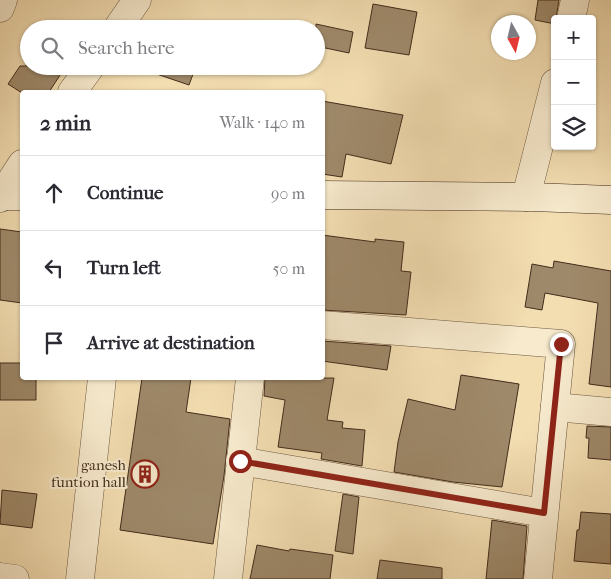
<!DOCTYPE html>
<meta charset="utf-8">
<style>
body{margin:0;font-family:"IM FELL French Canon",serif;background:#f7f7f7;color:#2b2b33}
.controls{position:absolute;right:15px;top:15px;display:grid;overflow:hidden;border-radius:5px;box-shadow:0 1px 4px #0004}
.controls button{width:45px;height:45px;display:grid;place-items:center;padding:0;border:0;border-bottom:1px solid #e1e1e2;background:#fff;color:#2b2b33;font:25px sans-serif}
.compass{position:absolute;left:491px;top:15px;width:45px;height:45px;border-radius:50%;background:#fff;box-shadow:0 1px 4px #0004;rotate:172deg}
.stop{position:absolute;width:15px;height:15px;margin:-11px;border:4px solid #8f2418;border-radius:50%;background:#fff}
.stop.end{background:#8f2418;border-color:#fff;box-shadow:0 1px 5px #0008}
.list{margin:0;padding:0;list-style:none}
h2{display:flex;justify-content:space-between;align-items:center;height:65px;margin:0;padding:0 20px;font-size:21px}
h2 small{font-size:16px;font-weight:400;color:#7c7c81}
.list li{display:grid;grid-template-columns:32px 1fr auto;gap:15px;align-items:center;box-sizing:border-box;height:75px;padding:0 20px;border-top:1px solid #e1e1e2}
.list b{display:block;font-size:19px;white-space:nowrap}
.list em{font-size:16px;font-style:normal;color:#7c7c81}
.icon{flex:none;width:28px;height:28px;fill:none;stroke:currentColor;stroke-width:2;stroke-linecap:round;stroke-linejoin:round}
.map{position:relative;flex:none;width:611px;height:579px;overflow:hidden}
.search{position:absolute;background:#fff;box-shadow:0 1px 4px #0004;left:20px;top:20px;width:305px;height:55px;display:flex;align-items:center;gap:12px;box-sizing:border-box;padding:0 18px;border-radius:28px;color:#7c7c81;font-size:19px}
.panel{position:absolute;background:#fff;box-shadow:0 1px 4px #0004;left:20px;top:90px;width:305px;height:290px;border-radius:5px}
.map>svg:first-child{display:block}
.building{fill:#9e896a;stroke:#422c1c}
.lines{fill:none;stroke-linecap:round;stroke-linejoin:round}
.street-casing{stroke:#6e5842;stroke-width:29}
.secondary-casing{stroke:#422c1c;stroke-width:29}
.street{stroke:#f7eacd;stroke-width:28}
.secondary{stroke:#f7eacd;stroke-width:28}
.route{stroke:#8f2418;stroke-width:6}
.labels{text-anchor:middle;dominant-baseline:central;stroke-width:4;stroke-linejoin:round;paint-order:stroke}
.poi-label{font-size:15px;fill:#422c1c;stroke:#f7eacd;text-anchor:end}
</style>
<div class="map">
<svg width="611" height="579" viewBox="0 0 611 579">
<rect width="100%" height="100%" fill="#f3deb2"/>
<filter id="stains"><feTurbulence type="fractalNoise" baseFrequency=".004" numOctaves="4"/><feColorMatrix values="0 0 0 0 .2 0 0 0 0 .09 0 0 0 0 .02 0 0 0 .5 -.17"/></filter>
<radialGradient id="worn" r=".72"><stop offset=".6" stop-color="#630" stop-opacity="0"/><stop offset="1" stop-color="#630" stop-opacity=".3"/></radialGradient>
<!-- building -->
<g class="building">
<polygon points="538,0 559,0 555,24 535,20"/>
<polygon points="373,4 417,12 409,55 365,48"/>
<polygon points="316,24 353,32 349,53 316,46"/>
<polygon points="20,66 66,66 49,92 22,93 8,84"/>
<polygon points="143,66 196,66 189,85 142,69"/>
<polygon points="322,101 403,115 391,164 346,154 342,177 322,174"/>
<polygon points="0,229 22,232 22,303 0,300"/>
<polygon points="322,235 375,242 375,239 404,242 401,271 411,272 406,315 322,310"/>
<polygon points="554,261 611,271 611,387 589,384 598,303 545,293 542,310 525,307 532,264 553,268"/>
<polygon points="322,341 391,346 387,370 322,361"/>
<polygon points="0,363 22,363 22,378 36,378 36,400 0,400"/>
<polygon points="461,375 519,384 502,487 453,482 394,472 398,442 408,399 455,410"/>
<polygon points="142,378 191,378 186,412 230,419 224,476 213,544 120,530"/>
<polygon points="265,378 334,378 327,420 343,422 342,428 365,430 362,466 321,459 322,453 278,447 285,400 264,396"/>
<polygon points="587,426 611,427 611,460 588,458 589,438 586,438"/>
<polygon points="2,490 37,494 32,528 0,524"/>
<polygon points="343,494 359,497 353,554 335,551"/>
<polygon points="581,512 611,514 611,564 574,561 577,530 579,530"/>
<polygon points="492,520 527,526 523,579 486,579"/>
<polygon points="257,545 289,551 290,549 333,555 330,579 250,579"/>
<polygon points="380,560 442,568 442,579 377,579"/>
</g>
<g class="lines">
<!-- street casing -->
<g class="street-casing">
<g id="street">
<polyline points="0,8 3,0"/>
<polyline points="571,19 575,0"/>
<polyline points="117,29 137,0"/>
<polyline points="72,92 91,66"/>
<polyline points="526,197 555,83"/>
<polyline points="0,198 22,164"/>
<polyline points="322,325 561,344 538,579"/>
<polyline points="555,407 611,412"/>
<polyline points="240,461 544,513"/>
<polyline points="0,577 15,579"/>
<polyline points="80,579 102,378"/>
<polyline points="228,579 250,378"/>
</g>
</g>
<!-- secondary casing -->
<g class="secondary-casing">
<g id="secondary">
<polyline points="322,195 533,197 611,200"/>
<polyline points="0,196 22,196"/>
</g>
</g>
<!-- street -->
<use href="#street" class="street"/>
<!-- secondary -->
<use href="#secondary" class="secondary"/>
</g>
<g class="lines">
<!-- route -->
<polyline class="route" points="240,461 544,513 561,344"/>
</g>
<!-- icons -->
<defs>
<g id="building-ring" transform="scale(1.4375)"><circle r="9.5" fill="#f7eacd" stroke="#8f2418" stroke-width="1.5"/><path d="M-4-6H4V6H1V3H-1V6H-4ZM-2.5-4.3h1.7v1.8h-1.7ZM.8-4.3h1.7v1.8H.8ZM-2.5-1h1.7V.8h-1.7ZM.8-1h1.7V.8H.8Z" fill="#8f2418"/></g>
</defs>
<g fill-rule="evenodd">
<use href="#building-ring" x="145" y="474"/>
</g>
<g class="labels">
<!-- poi labels -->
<g class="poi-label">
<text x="126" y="465">ganesh<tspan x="126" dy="17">funtion hall</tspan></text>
</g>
</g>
<rect width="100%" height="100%" filter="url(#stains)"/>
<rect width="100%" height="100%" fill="url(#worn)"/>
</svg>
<div class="controls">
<button>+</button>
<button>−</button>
<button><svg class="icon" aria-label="layers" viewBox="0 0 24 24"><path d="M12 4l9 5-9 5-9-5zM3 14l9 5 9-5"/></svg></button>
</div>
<svg class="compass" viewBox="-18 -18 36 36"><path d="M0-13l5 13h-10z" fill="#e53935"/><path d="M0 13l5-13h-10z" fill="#7c7c81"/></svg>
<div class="stop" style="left:240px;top:461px"></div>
<div class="stop end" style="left:561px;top:344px"></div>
<div class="search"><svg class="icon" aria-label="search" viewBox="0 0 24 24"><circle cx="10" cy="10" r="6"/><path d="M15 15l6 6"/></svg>Search here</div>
<section class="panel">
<h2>2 min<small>Walk · 140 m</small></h2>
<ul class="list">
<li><svg class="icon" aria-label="ahead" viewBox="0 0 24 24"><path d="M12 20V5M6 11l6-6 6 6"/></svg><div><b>Continue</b></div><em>90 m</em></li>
<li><svg class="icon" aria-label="left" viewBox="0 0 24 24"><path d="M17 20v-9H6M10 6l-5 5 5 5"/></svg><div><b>Turn left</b></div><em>50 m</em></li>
<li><svg class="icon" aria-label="arrive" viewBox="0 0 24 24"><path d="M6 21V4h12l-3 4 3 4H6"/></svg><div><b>Arrive at destination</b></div></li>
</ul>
</section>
</div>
